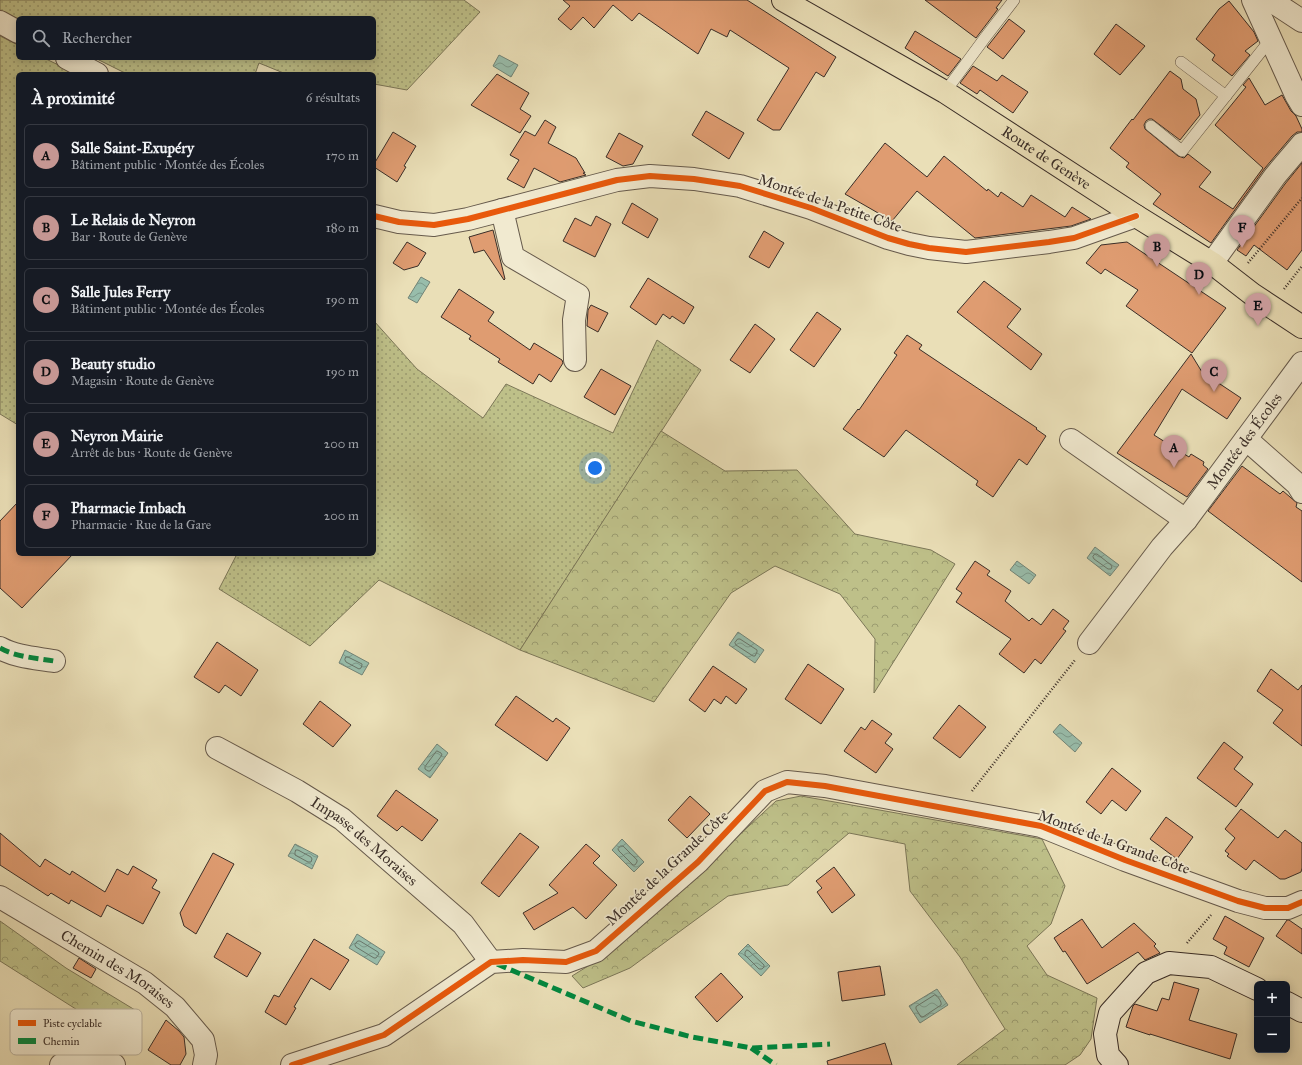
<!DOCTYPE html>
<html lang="fr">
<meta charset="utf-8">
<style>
body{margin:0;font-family:"IM FELL Great Primer",serif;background:#242831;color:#f1f3f6}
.controls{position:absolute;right:12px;bottom:12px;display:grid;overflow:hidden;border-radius:6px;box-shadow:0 2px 10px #0003}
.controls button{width:36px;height:36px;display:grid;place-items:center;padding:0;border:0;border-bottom:1px solid #363941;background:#171b24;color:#f1f3f6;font:20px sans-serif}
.you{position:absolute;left:595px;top:468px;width:14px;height:14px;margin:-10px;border:3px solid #fff;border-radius:50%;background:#1a73e8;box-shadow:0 0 0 6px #1a73e833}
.badge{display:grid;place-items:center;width:26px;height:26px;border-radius:50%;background:#c59692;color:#111;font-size:13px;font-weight:700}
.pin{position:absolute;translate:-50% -33px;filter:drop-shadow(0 1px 2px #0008)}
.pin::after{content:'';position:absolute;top:21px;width:14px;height:12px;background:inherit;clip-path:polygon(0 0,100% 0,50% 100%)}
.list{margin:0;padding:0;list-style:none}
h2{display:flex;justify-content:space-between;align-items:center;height:52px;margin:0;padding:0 16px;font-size:17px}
h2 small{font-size:13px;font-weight:400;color:#9ea1a6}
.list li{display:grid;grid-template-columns:26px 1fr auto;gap:12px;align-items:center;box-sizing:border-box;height:64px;margin:0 8px 8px;padding:0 8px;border:1px solid #363941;border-radius:6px}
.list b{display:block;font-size:15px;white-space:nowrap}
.list p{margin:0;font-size:13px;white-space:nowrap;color:#9ea1a6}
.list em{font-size:13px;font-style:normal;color:#9ea1a6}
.icon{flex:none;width:22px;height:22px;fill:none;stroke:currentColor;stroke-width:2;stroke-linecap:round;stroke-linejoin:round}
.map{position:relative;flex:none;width:1302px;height:1065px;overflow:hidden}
.search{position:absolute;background:#171b24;box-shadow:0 2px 10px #0003;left:16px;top:16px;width:360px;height:44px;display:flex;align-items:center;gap:10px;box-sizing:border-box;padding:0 14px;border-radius:6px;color:#9ea1a6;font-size:15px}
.panel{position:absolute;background:#171b24;box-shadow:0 2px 10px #0003;left:16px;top:72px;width:360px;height:484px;border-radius:6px}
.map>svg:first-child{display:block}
.grass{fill:url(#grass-dots);stroke:#7c7758}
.forest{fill:url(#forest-crowns);stroke:#7c7758}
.water{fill:url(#water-waves);stroke:#728477}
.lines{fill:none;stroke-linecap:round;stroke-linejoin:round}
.shore{stroke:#69766a;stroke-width:1}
.building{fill:#df9c71;stroke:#3a2e28}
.lane-casing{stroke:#665a4c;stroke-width:12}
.street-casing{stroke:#665a4c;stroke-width:24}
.secondary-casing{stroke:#3a2e28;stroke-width:24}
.primary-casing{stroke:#3a2e28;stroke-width:24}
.path{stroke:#3a2e28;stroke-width:2.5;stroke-dasharray:1 2;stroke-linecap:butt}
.lane{stroke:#f1ead0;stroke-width:11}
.street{stroke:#f1ead0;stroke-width:22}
.secondary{stroke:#f1ead0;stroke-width:22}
.primary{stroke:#eadfb7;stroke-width:22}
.quiet{stroke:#00873e;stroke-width:5;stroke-dasharray:10 5;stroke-linecap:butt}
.cycleway-casing{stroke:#f1ead0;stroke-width:8}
.cycleway{stroke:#e8590c;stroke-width:6}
.labels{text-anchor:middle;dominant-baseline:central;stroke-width:3.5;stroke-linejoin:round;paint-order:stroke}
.street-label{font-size:15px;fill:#3a2e28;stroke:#f1ead0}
.key{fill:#f1ead0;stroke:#bab29e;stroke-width:1}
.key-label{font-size:11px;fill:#3a2e28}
</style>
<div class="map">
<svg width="1302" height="1065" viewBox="0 0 1302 1065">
<defs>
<pattern id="grass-dots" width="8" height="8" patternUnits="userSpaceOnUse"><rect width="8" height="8" fill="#bec089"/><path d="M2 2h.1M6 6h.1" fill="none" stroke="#9b9c70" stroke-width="1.8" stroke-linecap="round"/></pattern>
<pattern id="forest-crowns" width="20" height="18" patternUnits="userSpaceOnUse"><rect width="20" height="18" fill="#bec089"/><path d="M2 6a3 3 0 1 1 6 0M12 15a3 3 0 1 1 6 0" fill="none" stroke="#9b9c70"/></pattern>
<pattern id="water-waves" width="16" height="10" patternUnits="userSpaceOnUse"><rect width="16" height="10" fill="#98bdab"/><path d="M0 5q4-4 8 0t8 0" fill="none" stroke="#7d9a8b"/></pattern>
</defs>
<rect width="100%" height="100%" fill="#eadfb7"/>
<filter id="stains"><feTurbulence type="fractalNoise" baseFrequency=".005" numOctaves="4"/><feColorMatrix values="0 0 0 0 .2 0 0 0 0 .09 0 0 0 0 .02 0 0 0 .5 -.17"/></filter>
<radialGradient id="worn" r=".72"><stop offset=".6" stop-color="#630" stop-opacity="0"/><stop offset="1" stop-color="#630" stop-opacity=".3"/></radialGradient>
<!-- grass -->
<g class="grass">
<polygon points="0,0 464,0 480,12 407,90 374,84 374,74 286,74 259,63 255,74 127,74 95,58 374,58 374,18 18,19 0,10"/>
<polygon points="0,36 18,45 18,58 44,58 77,74 18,74 18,425 0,414"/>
<polygon points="374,321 417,369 483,418 506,384 613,433 657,340 701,370 520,650 379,580 310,646 219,589 237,554 374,554"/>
</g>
<!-- forest -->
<g class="forest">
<polygon points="661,431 725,471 797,470 855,534 931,550 955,564 874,693 875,639 840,594 775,566 731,593 654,702 520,650"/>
<polygon points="801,796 1042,839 1065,886 1051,924 1027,946 1047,975 1097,998 1091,1039 1080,1055 1065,1065 957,1065 1005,1029 960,957 910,891 905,844 849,833 788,885 728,896 630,968 583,988 572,976 617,948 776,801"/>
<polygon points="0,921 66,968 135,1010 120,1037 0,961"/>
</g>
<!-- water -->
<g class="water">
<polygon points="499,55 518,65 511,77 493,66"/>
<polygon points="421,277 430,282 417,303 408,298"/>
<polygon points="1095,547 1119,565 1110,576 1087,558"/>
<polygon points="1017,561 1036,575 1029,584 1010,570"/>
<polygon points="738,632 764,650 755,663 729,645"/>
<polygon points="345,650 369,663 362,675 339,663"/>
<polygon points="1060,724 1082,743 1075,752 1053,732"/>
<polygon points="437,744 448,753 430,778 418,769"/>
<polygon points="622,839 644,862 634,872 612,850"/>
<polygon points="295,844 318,856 312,869 288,856"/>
<polygon points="357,934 385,952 377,965 349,948"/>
<polygon points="748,944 770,966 761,976 738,954"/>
<polygon points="937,989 948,1005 920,1023 909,1006"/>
</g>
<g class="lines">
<!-- shore -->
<g class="shore">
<polygon points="1095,554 1097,554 1111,565 1112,567 1111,569 1108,569 1094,559 1093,557"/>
<polygon points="738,639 740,639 757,650 757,652 755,656 753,656 736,645 735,643"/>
<polygon points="346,657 348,657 362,664 362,665 361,668 359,669 346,662 345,660"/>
<polygon points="437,751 441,753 442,755 430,771 428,771 425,769 425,767"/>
<polygon points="621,846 623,846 637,860 637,862 635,865 633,865 619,851 618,849"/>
<polygon points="296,850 298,850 311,857 312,859 311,862 308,862 295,855 295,853"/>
<polygon points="358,941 360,941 378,952 379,954 376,958 374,958 356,947 355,945"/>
<polygon points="747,950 749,951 764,965 764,967 762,969 759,969 745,955 745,953"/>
<path d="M 935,995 C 938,996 942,1002 941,1005 L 923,1017 L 921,1017 L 916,1009 L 916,1007 Z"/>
</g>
</g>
<!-- building -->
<g class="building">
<polygon points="563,0 747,0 836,57 824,77 816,72 780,130 773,130 757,120 789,68 730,30 727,37 711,29 698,54 639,13 632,21 613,5 594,28 583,17 571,30 558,19 570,6"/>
<polygon points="925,0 1002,0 996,8 998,9 976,38"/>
<polygon points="1229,1 1254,32 1258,41 1245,51 1250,55 1232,76 1212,60 1215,55 1196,39 1219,9"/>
<polygon points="1009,19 1025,31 1003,59 987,47"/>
<polygon points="1116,24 1145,46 1120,75 1094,54"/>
<polygon points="915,31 961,59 948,76 905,48"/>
<polygon points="973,66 997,81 1002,75 1028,92 1013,113 980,90 977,94 960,83"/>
<polygon points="1170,71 1181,79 1183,89 1196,99 1200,115 1180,140 1152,119 1149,119 1146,121 1144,125 1145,129 1178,156 1184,158 1188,154 1211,172 1199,187 1233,209 1263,168 1215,125 1246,87 1243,85 1249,78 1265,105 1282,95 1291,111 1296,116 1302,129 1302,132 1297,132 1292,136 1265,168 1211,243 1153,204 1161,194 1126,167 1129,163 1110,148 1132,119 1133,120"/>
<polygon points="497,74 529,93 520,109 531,116 520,133 471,105"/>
<polygon points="706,111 744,133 729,159 692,135"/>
<polygon points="545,120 556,127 548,143 576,158 585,173 583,173 586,175 560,182 534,168 524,188 507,179 519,160 510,155 525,131 535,136"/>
<polygon points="393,132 416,146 404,166 406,167 397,182 374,167 374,164"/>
<polygon points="619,133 643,146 633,164 623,166 606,157"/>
<polygon points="885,143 927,177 944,156 987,191 988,189 998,197 1001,192 1023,207 1031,195 1065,217 1072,207 1091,219 1071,226 975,238 917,191 892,221 845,194"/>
<polygon points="1302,163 1302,250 1287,270 1254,245 1246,256 1237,250 1285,184"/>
<polygon points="632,203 658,219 648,238 622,223"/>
<polygon points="596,216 611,224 595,257 563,241 575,218 591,226"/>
<polygon points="493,230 505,279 504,280 484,250 474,253 469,237"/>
<polygon points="764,231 784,243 769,268 749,257"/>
<polygon points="407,242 426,253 418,266 404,270 393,263"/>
<polygon points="1127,242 1226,308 1192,353 1126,306 1138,290 1105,269 1101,274 1086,263 1101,245"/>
<polygon points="648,278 694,307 684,324 672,316 670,319 663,314 656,325 630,307"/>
<polygon points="984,281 1021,309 1007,327 1042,354 1031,370 957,312"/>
<polygon points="459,289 494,312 488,321 530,350 534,343 562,360 563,363 551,382 539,374 533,384 498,362 500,359 469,339 471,336 441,317"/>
<polygon points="591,305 608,313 598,332 587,326 588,310"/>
<polygon points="817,312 841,329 814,367 790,350"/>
<polygon points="755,324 775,339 750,373 730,360"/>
<polygon points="907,335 922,345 919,349 1037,428 1036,429 1046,436 1027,465 1019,459 993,497 976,485 978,481 906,430 884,457 843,429 858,409 859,410 897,355 894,353"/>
<polygon points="1191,354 1202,372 1241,398 1227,419 1182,389 1154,435 1189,457 1191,454 1204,462 1203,465 1208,469 1187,497 1117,453"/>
<polygon points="601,369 631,386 615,415 584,397"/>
<polygon points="1242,466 1280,494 1283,491 1297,503 1296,507 1302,511 1302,582 1208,511"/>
<polygon points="18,502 18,554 73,554 22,608 0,588 0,521"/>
<polygon points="975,561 990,571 987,575 1011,591 1005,601 1029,621 1032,618 1041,625 1053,609 1069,621 1063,629 1066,631 1041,664 1035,659 1024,673 999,654 1011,639 956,602 962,593 956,589"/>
<polygon points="217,642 258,670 241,696 225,685 219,693 194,677"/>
<polygon points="808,664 844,689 821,724 785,699"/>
<polygon points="713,666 747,689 736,704 726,696 721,704 714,699 705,712 689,700"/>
<polygon points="1271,669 1298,690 1302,685 1302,746 1273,723 1283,710 1257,691"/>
<polygon points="516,696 553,722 556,718 570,728 547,761 495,725"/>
<polygon points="320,701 351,725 333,747 303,724"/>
<polygon points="959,705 986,727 960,758 933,738"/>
<polygon points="872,720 892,734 885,743 893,749 876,773 844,751 861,727 865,730"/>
<polygon points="1224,742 1243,757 1234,769 1253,784 1236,807 1197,778"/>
<polygon points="1112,768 1141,791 1126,811 1112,800 1101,814 1086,802"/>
<polygon points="396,790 438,820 422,841 402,826 397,831 377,816"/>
<polygon points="690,796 710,814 687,838 668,820"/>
<polygon points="1241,809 1278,838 1285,830 1302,843 1302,868 1301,872 1285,879 1280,879 1254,860 1246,870 1227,856 1229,854 1225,851 1235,838 1225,829"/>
<polygon points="1166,817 1193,837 1177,859 1150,839"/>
<polygon points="0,833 40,867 45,859 70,875 72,871 105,892 117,869 128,875 133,866 157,880 152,888 160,892 143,924 107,905 101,917 71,900 69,904 51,893 48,896 0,865"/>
<polygon points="520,833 539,847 499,897 481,883"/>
<polygon points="586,844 600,856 593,863 617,885 586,919 573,907 534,930 523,913 558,893 549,885"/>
<polygon points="213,853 234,864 196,934 184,926 180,913"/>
<polygon points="834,867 855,895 832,913 817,892 822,888 816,881"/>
<polygon points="1225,916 1264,938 1249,967 1224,954 1227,947 1213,939"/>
<polygon points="1082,919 1102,948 1134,923 1156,944 1154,946 1160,953 1145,960 1138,952 1087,984 1065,951 1063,952 1054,938"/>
<polygon points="1287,920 1289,920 1302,929 1302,954 1276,936"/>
<polygon points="227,933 261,953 247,977 214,957"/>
<polygon points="314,939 349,960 330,990 311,978 294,1007 296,1008 286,1025 265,1012 274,995 279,997"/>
<polygon points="79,958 96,969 91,978 73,968"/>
<polygon points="880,966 885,995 842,1001 838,972"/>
<polygon points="721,973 743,997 717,1022 695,997"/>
<polygon points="1174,982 1199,989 1189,1020 1237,1034 1230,1059 1150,1034 1150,1035 1126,1027 1133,1006 1135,1004 1157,1011 1162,998 1169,1000"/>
<polygon points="166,1020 179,1031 184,1037 186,1054 180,1065 171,1065 148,1050"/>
<polygon points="885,1043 892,1065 828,1065 827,1061"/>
</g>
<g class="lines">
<!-- lane casing -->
<g class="lane-casing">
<g id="lane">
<polyline points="1181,62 1226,96"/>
<polyline points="945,92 984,39 1014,0"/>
<polyline points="1151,126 1182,151 1271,39"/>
</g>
</g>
<!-- street casing -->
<g class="street-casing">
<g id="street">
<polyline points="1253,0 1296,95 1302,105"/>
<polyline points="1270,0 1302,21"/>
<polyline points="0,22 18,32"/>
<polyline points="67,58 97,74"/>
<polyline points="502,210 513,257 578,295 574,320 575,360"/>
<polyline points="374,216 399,222 434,225 468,219 617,180 650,176 694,179 740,186 811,208 888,238 909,244 929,248 966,252 1049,242 1074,238 1136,216"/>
<polyline points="1212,263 1275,176 1302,144"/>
<polyline points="1246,439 1297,484 1302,492"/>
<polyline points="1071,440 1177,514 1186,520"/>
<path id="s1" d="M 1089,643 L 1162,547 L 1186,520 L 1302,363"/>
<path d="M 0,648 C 16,657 36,658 54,661"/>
<path id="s2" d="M 217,748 L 297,791 L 342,819 L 463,924 L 491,962"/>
<path id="s3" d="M 0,897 L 145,983 L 175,1007 L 203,1040 L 206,1055 L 204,1065"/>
<polyline points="61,1065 68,1063 98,1061 114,1065"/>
<polyline points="292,1065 384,1035 491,962 523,960 566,962 596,951 698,862 765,791 787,782 825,786 1041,826 1125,860 1238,901 1265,908 1288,908 1302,902"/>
</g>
</g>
<!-- secondary casing -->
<g class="secondary-casing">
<g id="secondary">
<polyline points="1287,1003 1302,1011"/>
<polyline points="1117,1065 1108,1055 1105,1034 1110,1013 1146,973 1169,963 1211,967 1257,989"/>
</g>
</g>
<!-- primary casing -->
<g class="primary-casing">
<g id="primary">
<path id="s4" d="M 783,0 L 945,92 L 1136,216 L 1212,263 L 1252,294 L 1302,327"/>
</g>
</g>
<!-- path -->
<g class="path">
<polyline points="1248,263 1302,198"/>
<polyline points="1284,289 1302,266"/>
<polyline points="972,791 1075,660"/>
<polyline points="1187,943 1211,915"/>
</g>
<!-- lane -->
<use href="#lane" class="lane"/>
<!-- street -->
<use href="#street" class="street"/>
<!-- secondary -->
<use href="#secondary" class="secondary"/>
<!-- primary -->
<use href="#primary" class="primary"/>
<!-- quiet -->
<g class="quiet">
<path d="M 0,648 C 16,657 36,658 54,661"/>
<polyline points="497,964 631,1021 692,1037 751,1048 830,1044"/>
<polyline points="751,1048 776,1065"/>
</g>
<!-- cycleway casing -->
<g class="cycleway-casing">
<g id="cycleway">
<polyline points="374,216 399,222 434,225 468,219 617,180 650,176 694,179 740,186 811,208 888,238 909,244 929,248 966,252 1049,242 1074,238 1136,216"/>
<polyline points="292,1065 384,1035 491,962 523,960 566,962 596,951 698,862 765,791 787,782 825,786 1041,826 1125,860 1238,901 1265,908 1288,908 1302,902"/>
</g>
</g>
<!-- cycleway -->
<use href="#cycleway" class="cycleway"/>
</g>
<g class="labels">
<!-- street labels -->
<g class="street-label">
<text stroke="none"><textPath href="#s4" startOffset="307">Route de Genève</textPath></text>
<text transform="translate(830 203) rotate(19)">Montée de la Petite Côte</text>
<text stroke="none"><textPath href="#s1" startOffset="255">Montée des Écoles</textPath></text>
<text stroke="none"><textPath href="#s2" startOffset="175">Impasse des Moraises</textPath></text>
<text transform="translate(1114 842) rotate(20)">Montée de la Grande Côte</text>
<text transform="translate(667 868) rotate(-43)">Montée de la Grande Côte</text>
<text stroke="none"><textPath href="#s3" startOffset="138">Chemin des Moraises</textPath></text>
</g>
</g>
<!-- legend -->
<rect x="10" y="1009" width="132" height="46" rx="6" class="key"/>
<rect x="18" y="1020" width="18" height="6" fill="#e8590c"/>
<rect x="18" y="1038" width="18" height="6" fill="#00873e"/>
<g class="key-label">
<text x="43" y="1027">Piste cyclable</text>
<text x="43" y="1045">Chemin</text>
</g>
<rect width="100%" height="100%" filter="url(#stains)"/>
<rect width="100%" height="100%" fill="url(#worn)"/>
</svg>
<div class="controls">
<button>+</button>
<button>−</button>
</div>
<div class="you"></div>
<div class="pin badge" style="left:1174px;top:468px">A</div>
<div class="pin badge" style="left:1157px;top:267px">B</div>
<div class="pin badge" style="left:1214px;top:392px">C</div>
<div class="pin badge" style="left:1199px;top:295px">D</div>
<div class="pin badge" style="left:1258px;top:326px">E</div>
<div class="pin badge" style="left:1242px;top:248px">F</div>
<div class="search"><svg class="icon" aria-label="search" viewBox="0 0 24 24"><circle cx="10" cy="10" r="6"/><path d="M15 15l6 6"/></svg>Rechercher</div>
<section class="panel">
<h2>À proximité<small>6 résultats</small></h2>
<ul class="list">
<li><span class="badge">A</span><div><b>Salle Saint-Exupéry</b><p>Bâtiment public · Montée des Écoles</p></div><em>170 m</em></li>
<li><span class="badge">B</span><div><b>Le Relais de Neyron</b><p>Bar · Route de Genève</p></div><em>180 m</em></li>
<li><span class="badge">C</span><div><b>Salle Jules Ferry</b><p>Bâtiment public · Montée des Écoles</p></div><em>190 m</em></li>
<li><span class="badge">D</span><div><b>Beauty studio</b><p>Magasin · Route de Genève</p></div><em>190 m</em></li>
<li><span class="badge">E</span><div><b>Neyron Mairie</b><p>Arrêt de bus · Route de Genève</p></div><em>200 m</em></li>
<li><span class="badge">F</span><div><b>Pharmacie Imbach</b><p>Pharmacie · Rue de la Gare</p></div><em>200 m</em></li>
</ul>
</section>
</div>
